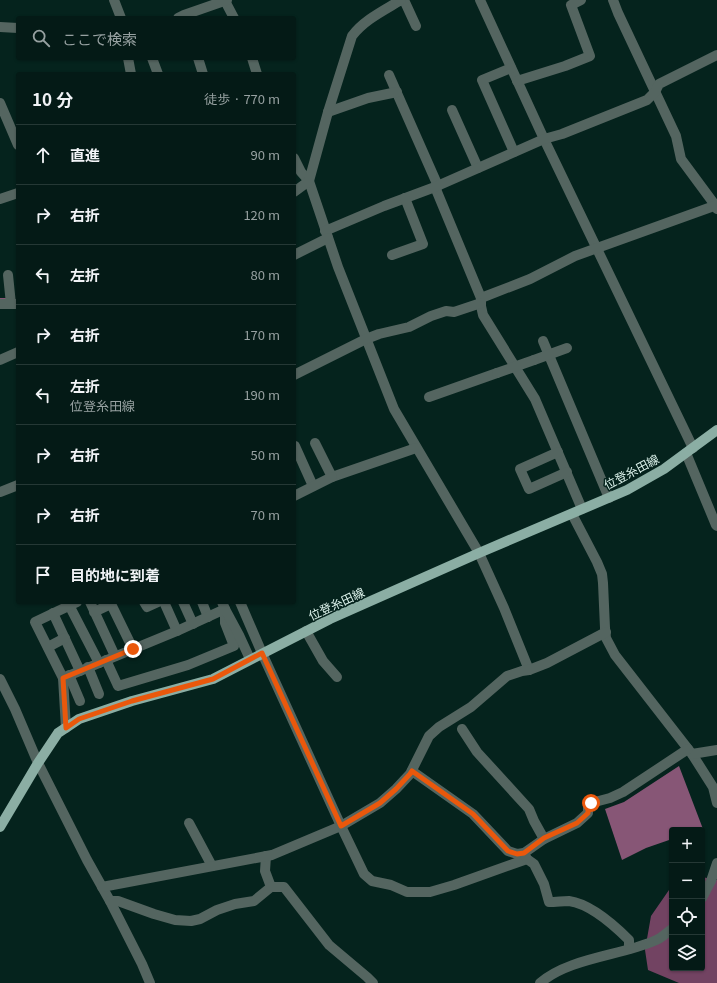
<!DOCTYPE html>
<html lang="ja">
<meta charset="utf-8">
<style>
body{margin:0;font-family:Georgia,"Noto Sans JP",serif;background:#122723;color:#f1f3f6}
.controls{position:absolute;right:12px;bottom:12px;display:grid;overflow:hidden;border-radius:4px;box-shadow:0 1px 3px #0004}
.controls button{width:36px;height:36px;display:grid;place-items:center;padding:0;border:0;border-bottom:1px solid #253835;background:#041a16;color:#f1f3f6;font:20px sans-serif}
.stop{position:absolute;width:12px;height:12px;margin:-9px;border:3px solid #ea580c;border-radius:50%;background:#fff}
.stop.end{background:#ea580c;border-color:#fff;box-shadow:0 1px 4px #0008}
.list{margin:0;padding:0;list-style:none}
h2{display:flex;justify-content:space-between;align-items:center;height:52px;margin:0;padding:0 16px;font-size:17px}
h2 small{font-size:13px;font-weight:400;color:#97a1a1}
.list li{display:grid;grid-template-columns:26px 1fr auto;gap:12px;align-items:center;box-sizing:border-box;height:60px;padding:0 16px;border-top:1px solid #253835}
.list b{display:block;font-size:15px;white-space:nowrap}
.list p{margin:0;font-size:13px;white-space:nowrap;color:#97a1a1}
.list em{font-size:13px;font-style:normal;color:#97a1a1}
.icon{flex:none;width:22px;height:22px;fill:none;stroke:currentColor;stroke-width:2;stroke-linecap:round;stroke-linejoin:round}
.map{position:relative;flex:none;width:717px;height:983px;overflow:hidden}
.search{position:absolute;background:#041a16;box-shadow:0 1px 3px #0004;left:16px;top:16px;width:280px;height:44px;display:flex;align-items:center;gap:10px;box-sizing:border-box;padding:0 14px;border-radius:4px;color:#97a1a1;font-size:15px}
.panel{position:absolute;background:#041a16;box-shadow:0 1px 3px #0004;left:16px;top:72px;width:280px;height:532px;border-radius:4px}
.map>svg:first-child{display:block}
.forest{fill:#724362}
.water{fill:#875676}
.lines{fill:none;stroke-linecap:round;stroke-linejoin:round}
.stream{stroke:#875676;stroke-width:2}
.minor{stroke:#546560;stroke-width:10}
.major{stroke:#8baea4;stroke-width:10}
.minor-bridge{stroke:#546560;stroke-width:10}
.route{stroke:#ea580c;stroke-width:5}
.labels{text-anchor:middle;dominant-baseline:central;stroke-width:3;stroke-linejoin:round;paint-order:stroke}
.street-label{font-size:12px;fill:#dff5ee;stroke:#05231d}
</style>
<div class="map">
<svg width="717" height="983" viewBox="0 0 717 983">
<rect width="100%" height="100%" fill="#05231d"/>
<!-- forest -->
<polygon class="forest" points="702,877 717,880 717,983 679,983 648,970 645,950 651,916 669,890 672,888 672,968 702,968"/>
<!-- water -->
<polygon class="water" points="679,766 703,829 672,830 672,839 646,848 622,860 605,809 624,802"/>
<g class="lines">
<!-- stream -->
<polyline class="stream" points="0,299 7,299"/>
<!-- minor -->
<g class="minor">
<polyline points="114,0 121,18"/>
<polyline points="404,0 416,26"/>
<polyline points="480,0 544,139 693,448"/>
<polyline points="613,0 618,13 676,136 681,159 715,205 717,209"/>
<polyline points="225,1 234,18"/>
<polyline points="178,18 184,15 227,0"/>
<polyline points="0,27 18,28"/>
<polyline points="128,58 131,74"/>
<polyline points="152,58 158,74"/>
<polyline points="198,58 203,74"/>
<polyline points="252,58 257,74"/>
<polyline points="511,68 482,80 514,152"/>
<polyline points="389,75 438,186"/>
<polyline points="517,81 565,66 590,56 571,5 581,0"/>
<polyline points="0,103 18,145"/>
<polyline points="452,110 478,168"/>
<polyline points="328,112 368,98 397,92"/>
<polyline points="294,158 301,172 309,181 338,267 394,409 479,553 504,608 529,670"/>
<polyline points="435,187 481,298 481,306 483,315 535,399 582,509"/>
<path d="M 294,192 L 309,181 L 328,112 L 352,36 C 364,20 383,11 401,0"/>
<polyline points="0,199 18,193"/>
<polyline points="325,231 384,206 435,187 544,139 562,134 647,100 655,92 659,84 717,55"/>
<polyline points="294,255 328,238"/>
<polyline points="392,255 423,244 405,198"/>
<polyline points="8,275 11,304"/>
<polyline points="481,298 530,279 575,256 717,205"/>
<polyline points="0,304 18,304"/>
<polyline points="543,341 609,498"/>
<polyline points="0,360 18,352"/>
<polyline points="534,360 567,348"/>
<polyline points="294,375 366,339 379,334 409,327 431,316 446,311 454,312 481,303"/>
<polyline points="429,397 497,373"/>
<polyline points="315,443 332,477 416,448"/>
<polyline points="295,446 313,486"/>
<polyline points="558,452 520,469 529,489 567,472"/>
<polyline points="686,453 716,525 717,526"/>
<polyline points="0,492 18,485"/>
<polyline points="294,496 332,477"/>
<polyline points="572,514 597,562 602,574 603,583 605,628 606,638 615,655 692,754 713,787 717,803"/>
<polyline points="90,602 115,656"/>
<polyline points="144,602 147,607 158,602"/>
<polyline points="164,602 177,631"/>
<polyline points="183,602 193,624"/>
<polyline points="202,602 208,617"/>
<polyline points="240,602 262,653 341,826 364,874 372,881 391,885 407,892 430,892 454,885 527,859"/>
<polyline points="69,605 99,663"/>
<polyline points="94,612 111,604 133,649"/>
<polyline points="53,613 80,671"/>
<polyline points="306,631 323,661 337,677"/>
<polyline points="48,647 65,638"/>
<polyline points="106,660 118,686 188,665 234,646 225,623 225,609 222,602"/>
<polyline points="88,667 99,694"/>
<polyline points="69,675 80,701"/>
<polyline points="63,678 35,622 77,602"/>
<polyline points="0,679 15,709 38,763 87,860 110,901 142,964 150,983"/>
<polyline points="66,728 63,678 177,631 225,609 239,635 250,659"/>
<polyline points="462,729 477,752 529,809 534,821 544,839"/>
<polyline points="692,754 717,750"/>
<polyline points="412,771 473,814 508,851 517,854 524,853"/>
<polyline points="189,823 212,866"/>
<polyline points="266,856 265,871 271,887"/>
<polyline points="102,887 272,855 341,826 380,803 396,789 410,774 429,736 439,727 471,707 507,676 522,671 529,670 547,663 606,632"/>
<polyline points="702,898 711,881 717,863"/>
<polyline points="110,901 118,901 154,914 175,920 191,921 200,919 217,910 235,904 254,901 271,887 284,887 329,945 367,977 373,983"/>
<path d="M 629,949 L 629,940 C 614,925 591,904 569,901 C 563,901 556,902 549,902 L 544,884 L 534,864 L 527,859 L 524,853 L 544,839 L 577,823 L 588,813 L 588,806 L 591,803 L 610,798 L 623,792 L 688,749"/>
<path d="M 540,983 C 569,958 619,956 654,941 C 661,939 666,933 672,929"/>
</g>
<!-- major -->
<polyline class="major" points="0,827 38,763 58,733 79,719 132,701 213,679 330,619 479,553 627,490 664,469 717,430"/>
<!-- minor-bridge -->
<polyline class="minor-bridge" points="497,373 534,360"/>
</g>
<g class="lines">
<!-- route -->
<polyline class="route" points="133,649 63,678 66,728 79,719 132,701 213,679 262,653 341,826 380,803 396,789 410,774 412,771 473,814 508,851 517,854 524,853 544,838 577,823 588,813 588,806 591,803"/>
</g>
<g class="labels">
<!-- street labels -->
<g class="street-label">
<text transform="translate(631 471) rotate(-28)">位登糸田線</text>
<text transform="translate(336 603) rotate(-25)">位登糸田線</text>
</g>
</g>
</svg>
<div class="controls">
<button>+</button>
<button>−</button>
<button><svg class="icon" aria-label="locate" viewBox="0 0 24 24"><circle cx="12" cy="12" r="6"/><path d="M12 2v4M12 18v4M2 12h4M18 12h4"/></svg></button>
<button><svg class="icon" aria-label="layers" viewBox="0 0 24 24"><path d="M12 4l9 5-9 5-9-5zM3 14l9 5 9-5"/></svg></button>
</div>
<div class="stop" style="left:591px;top:803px"></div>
<div class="stop end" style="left:133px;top:649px"></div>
<div class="search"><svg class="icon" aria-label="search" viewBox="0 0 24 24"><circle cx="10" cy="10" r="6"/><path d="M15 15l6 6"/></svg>ここで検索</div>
<section class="panel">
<h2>10 分<small>徒歩 · 770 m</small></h2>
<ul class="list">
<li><svg class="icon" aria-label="ahead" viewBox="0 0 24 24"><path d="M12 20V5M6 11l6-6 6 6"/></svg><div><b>直進</b></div><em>90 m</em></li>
<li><svg class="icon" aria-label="right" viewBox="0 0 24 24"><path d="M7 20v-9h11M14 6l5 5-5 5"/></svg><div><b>右折</b></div><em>120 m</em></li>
<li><svg class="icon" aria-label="left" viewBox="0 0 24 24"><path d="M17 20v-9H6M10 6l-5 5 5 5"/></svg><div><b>左折</b></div><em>80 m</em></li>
<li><svg class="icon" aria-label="right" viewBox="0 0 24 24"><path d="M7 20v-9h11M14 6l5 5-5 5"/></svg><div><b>右折</b></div><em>170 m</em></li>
<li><svg class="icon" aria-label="left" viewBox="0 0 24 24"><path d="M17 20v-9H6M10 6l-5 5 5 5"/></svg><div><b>左折</b><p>位登糸田線</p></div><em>190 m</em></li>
<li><svg class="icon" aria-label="right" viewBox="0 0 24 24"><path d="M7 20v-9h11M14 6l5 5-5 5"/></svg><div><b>右折</b></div><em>50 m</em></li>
<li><svg class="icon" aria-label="right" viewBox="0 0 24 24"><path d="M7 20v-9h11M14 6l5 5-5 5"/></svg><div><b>右折</b></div><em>70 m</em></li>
<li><svg class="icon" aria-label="arrive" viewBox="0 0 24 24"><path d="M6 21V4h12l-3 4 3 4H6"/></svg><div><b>目的地に到着</b></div></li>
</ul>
</section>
</div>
